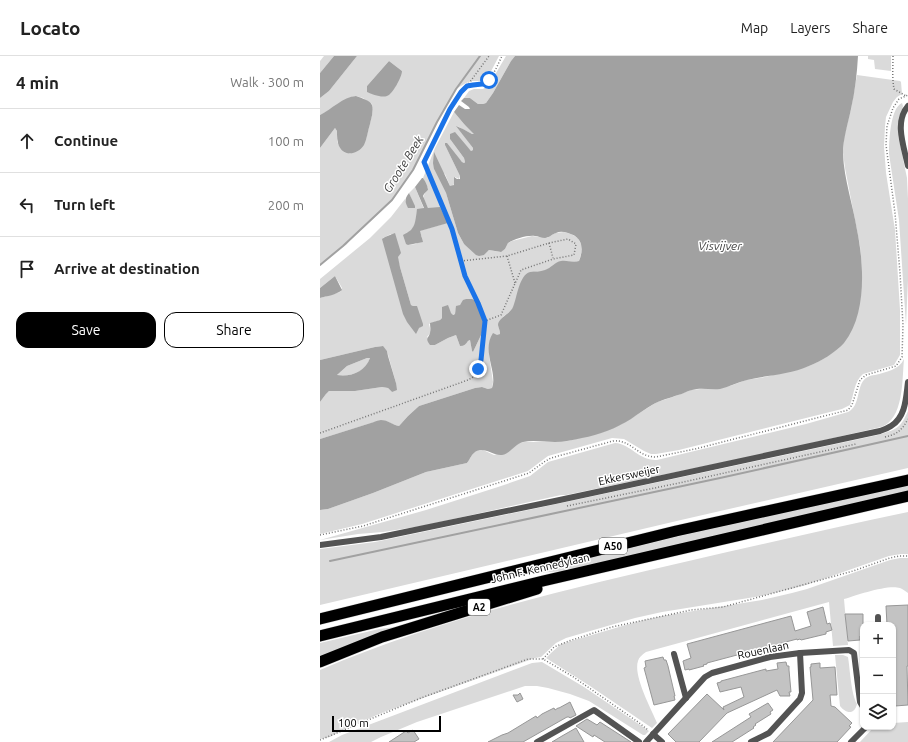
<!DOCTYPE html>
<meta charset="utf-8">
<style>
body{margin:0;font-family:Ubuntu,sans-serif;background:#f6f6f6;color:#222}
.controls{position:absolute;right:12px;bottom:12px;display:grid;overflow:hidden;border-radius:8px;box-shadow:0 1px 3px #0004}
.controls button{width:36px;height:36px;display:grid;place-items:center;padding:0;border:0;border-bottom:1px solid #e0e0e0;background:#fff;color:#222;font:20px sans-serif}
.scale{position:absolute;left:12px;bottom:10px;width:109px;box-sizing:border-box;padding-left:4px;border:2px solid #000;border-top:0;font-size:11px;line-height:14px;white-space:nowrap;color:#000;-webkit-text-stroke:3px #fff;paint-order:stroke}
.stop{position:absolute;width:12px;height:12px;margin:-9px;border:3px solid #1a73e8;border-radius:50%;background:#fff}
.stop.end{background:#1a73e8;border-color:#fff;box-shadow:0 1px 4px #0008}
.list{margin:0;padding:0;list-style:none}
h2{display:flex;justify-content:space-between;align-items:center;height:52px;margin:0;padding:0 16px;font-size:17px}
h2 small{font-size:13px;font-weight:400;color:#767676}
.list li{display:grid;grid-template-columns:26px 1fr auto;gap:12px;align-items:center;box-sizing:border-box;height:64px;padding:0 16px;border-top:1px solid #e0e0e0}
.list b{display:block;font-size:15px;white-space:nowrap}
.list em{font-size:13px;font-style:normal;color:#767676}
.actions{display:flex;gap:8px;padding:12px 16px}
.actions a{flex:1;padding:9px 0;border:1px solid #000;border-radius:12px;text-align:center;font-size:14px;color:#000}
.actions .main{background:#000;color:#fff}
.icon{flex:none;width:22px;height:22px;fill:none;stroke:currentColor;stroke-width:2;stroke-linecap:round;stroke-linejoin:round}
.map{position:relative;flex:none;width:588px;height:686px;overflow:hidden}
header{display:flex;align-items:center;gap:24px;box-sizing:border-box;height:56px;padding:0 20px;background:#fff;border-bottom:1px solid #e0e0e0}
header strong{font-size:19px}
nav{display:flex;gap:22px;margin-inline-start:auto;font-size:14px}
main{display:flex}
aside{flex:1;background:#fff}
.map>svg:first-child{display:block}
.green{fill:#dadada;fill-rule:evenodd}
.water{fill:#a1a1a1;fill-rule:evenodd}
.lines{fill:none;stroke-linecap:round;stroke-linejoin:round}
.stream{stroke:#a1a1a1;stroke-width:2}
.building{fill:#c3c3c3;stroke:#979797}
.highway-casing{stroke:#dbdbdb;stroke-width:12}
.path{stroke:#757575;stroke-width:1.5;stroke-dasharray:1 2;stroke-linecap:butt}
.street{stroke:#535353;stroke-width:6}
.highway{stroke:#000;stroke-width:11}
.route{stroke:#1a73e8;stroke-width:5}
.labels{text-anchor:middle;dominant-baseline:central;stroke-width:3;stroke-linejoin:round;paint-order:stroke}
.shield{fill:#fff;stroke:#4c4c4c;stroke-width:1}
.shield-label{font-size:10px;font-weight:bold;fill:#000}
.street-label{font-size:11px;fill:#000;stroke:#fff}
.water-label{font-size:12px;font-style:italic;fill:#424242;stroke:#fff}
</style>
<header>
<strong>Locato</strong>
<nav><a>Map</a><a>Layers</a><a>Share</a></nav>
</header>
<main>
<aside>
<h2>4 min<small>Walk · 300 m</small></h2>
<ul class="list">
<li><svg class="icon" aria-label="ahead" viewBox="0 0 24 24"><path d="M12 20V5M6 11l6-6 6 6"/></svg><div><b>Continue</b></div><em>100 m</em></li>
<li><svg class="icon" aria-label="left" viewBox="0 0 24 24"><path d="M17 20v-9H6M10 6l-5 5 5 5"/></svg><div><b>Turn left</b></div><em>200 m</em></li>
<li><svg class="icon" aria-label="arrive" viewBox="0 0 24 24"><path d="M6 21V4h12l-3 4 3 4H6"/></svg><div><b>Arrive at destination</b></div></li>
</ul>
<div class="actions"><a class="main">Save</a><a>Share</a></div>
</aside>
<div class="map">
<svg width="588" height="686" viewBox="0 0 588 686">
<rect width="100%" height="100%" fill="#fff"/>
<!-- green -->
<g class="green">
<polygon points="4,0 14,0 0,17 0,5"/>
<path d="M 37,0 L 179,0 L 168,21 L 161,25 L 152,25 L 146,27 L 136,33 L 117,66 L 93,114 L 81,131 L 72,144 L 54,162 L 30,184 L 26,189 L 23,190 L 0,209 L 0,92 L 15,72 L 17,75 L 17,86 L 24,96 L 30,98 L 46,83 L 53,55 L 52,48 L 43,42 L 36,40 L 31,41 L 6,56 L 0,59 L 0,42 L 9,35 ZM 69,5 L 82,15 L 63,40 L 47,36 L 47,30 Z"/>
<polygon points="186,0 195,0 191,5 173,37 166,47 163,48 158,48 150,42 144,42 149,35 154,33 163,33 169,29"/>
<polygon points="548,0 571,0 571,15 555,13 554,4 548,3"/>
<path d="M 537,19 L 580,25 L 581,26 L 582,38 L 577,41 L 573,46 L 566,61 L 565,70 L 564,90 L 566,117 L 575,174 L 580,254 L 580,299 L 574,309 L 543,318 C 534,325 534,339 530,349 L 522,353 L 359,394 L 336,398 L 331,398 L 324,395 L 304,383 L 292,382 L 228,400 L 208,415 L 42,468 L 0,478 L 0,454 L 8,453 L 53,437 L 106,416 L 147,407 L 154,396 L 158,394 L 163,394 L 174,399 L 191,394 L 199,387 L 204,386 L 235,386 L 248,385 L 283,376 L 302,368 L 337,346 L 350,342 L 371,334 L 410,330 L 426,324 L 445,321 L 489,310 L 505,302 L 520,291 L 532,273 L 537,259 L 541,232 L 542,211 L 540,190 L 525,112 L 523,97 L 524,81 L 531,53 Z"/>
<path d="M 582,47 L 583,50 L 578,68 L 578,79 L 587,122 L 588,143 L 588,224 L 586,269 L 579,164 L 569,98 C 569,87 570,52 582,47 Z"/>
<path d="M 134,56 L 144,68 L 154,77 L 154,79 L 152,78 L 137,70 L 153,92 L 153,94 L 151,95 L 146,90 L 130,83 L 144,102 L 145,106 L 143,107 L 125,89 L 140,120 L 139,123 L 135,121 L 135,126 L 133,130 L 130,130 L 125,118 L 114,113 L 126,137 L 138,177 L 144,188 L 164,199 L 169,194 L 180,196 L 185,193 L 188,187 L 192,185 L 212,180 L 227,182 L 235,177 L 244,176 L 251,178 L 258,182 L 262,190 L 261,198 L 259,205 L 255,206 L 245,205 L 224,215 L 210,216 L 192,254 C 187,258 179,262 179,269 C 178,271 180,275 180,278 L 177,280 L 169,299 L 173,326 L 172,332 L 168,333 L 162,331 L 155,332 L 99,350 L 88,360 L 79,370 C 73,369 68,365 61,364 L 0,383 L 0,346 L 6,338 L 9,335 L 35,335 L 62,331 L 68,332 L 72,336 L 76,327 L 67,295 L 62,290 L 55,291 L 0,304 L 0,242 L 20,236 L 22,232 L 15,220 L 0,232 L 0,223 L 50,182 L 71,161 L 85,143 L 85,145 L 95,152 L 89,137 L 95,131 L 104,153 L 97,154 L 96,165 L 94,171 L 89,176 L 88,189 L 96,188 L 102,181 L 99,175 L 127,167 L 123,157 L 108,152 C 105,144 100,141 108,134 L 108,132 L 103,122 L 115,92 ZM 71,178 L 78,200 L 78,204 L 80,211 L 91,249 L 93,250 L 100,271 L 99,272 L 63,182 ZM 146,243 L 152,243 L 162,277 L 153,296 L 152,295 L 150,284 L 140,290 L 136,279 L 128,282 L 115,289 L 107,281 L 111,276 L 109,268 L 120,264 L 122,262 L 122,253 L 131,257 L 132,259 L 135,258 L 136,253 Z"/>
<path d="M 47,302 L 50,302 C 46,316 30,321 17,319 L 27,310 Z"/>
<path d="M 584,303 C 582,324 584,363 561,371 L 453,396 L 246,439 L 241,439 L 102,470 L 63,476 L 38,478 L 0,484 L 106,454 L 178,431 L 210,420 L 228,406 L 295,387 C 311,388 319,405 337,404 L 486,368 L 528,356 C 541,350 536,329 546,322 C 549,320 552,319 555,319 C 566,316 579,314 584,303 Z"/>
<path d="M 588,355 L 588,412 L 361,464 L 0,549 L 0,493 L 55,486 L 218,452 L 558,379 C 577,373 580,373 588,355 Z"/>
<polygon points="588,429 588,435 244,515 218,517 241,509 364,479"/>
<path d="M 588,456 L 588,498 L 581,498 L 569,500 L 486,529 L 471,533 L 441,540 L 342,556 L 315,562 L 246,582 L 236,587 L 221,601 L 215,602 L 64,656 L 27,672 L 10,681 L 0,683 L 0,614 C 119,563 247,533 373,504 C 444,488 516,471 588,456 Z"/>
<path d="M 580,502 L 588,502 L 588,537 C 585,535 583,533 580,532 C 568,528 537,539 524,543 L 528,589 L 513,590 L 509,546 L 326,596 C 322,599 319,601 318,605 C 313,620 331,652 337,667 L 332,672 L 270,630 L 226,602 L 231,597 L 241,588 L 316,566 L 342,560 L 442,544 L 472,537 L 487,533 L 570,504 Z"/>
<polygon points="83,570 0,600 0,587 59,573"/>
<path d="M 515,599 L 523,599 L 528,601 C 530,613 531,638 537,648 C 537,649 535,654 534,654 C 530,659 523,654 520,650 Z"/>
<polygon points="222,606 264,631 329,675 325,679 323,679 269,645 250,638 228,632 217,630 205,630 97,666 61,681 51,686 9,686 22,679 212,607"/>
<polygon points="588,666 588,686 540,686 554,671 573,671 573,667"/>
</g>
<!-- water -->
<g class="water">
<polygon points="14,0 37,0 9,35 0,42 0,17"/>
<path d="M 195,0 L 538,0 C 537,18 535,35 531,53 C 528,68 523,82 523,98 C 524,123 533,149 537,174 C 544,208 547,258 524,287 C 515,297 501,305 489,310 C 469,319 447,319 427,324 C 418,326 409,331 400,333 C 390,334 381,331 372,334 C 367,335 363,338 358,339 C 350,342 340,344 332,349 C 325,353 318,358 311,363 C 297,372 279,379 262,382 C 253,384 244,386 235,386 C 224,386 213,384 203,386 C 195,388 191,397 182,399 C 173,400 164,390 155,396 C 152,398 150,403 147,407 L 106,416 L 53,437 L 8,453 L 0,454 L 0,383 L 54,366 C 56,365 59,364 61,364 C 68,364 73,369 79,370 L 88,360 L 99,350 L 155,332 L 162,331 L 168,333 L 172,332 C 178,316 161,295 173,277 L 177,279 L 180,278 C 180,275 179,273 178,269 C 178,262 190,258 193,251 C 197,242 199,219 210,216 C 215,215 220,216 225,214 C 231,212 235,206 241,205 C 247,204 253,207 259,205 C 264,193 263,181 248,177 C 244,176 240,175 236,177 C 232,178 229,182 225,182 C 221,182 218,180 215,180 C 207,179 195,183 188,187 L 185,193 L 181,196 L 169,194 L 164,199 L 159,200 L 156,199 L 144,188 L 138,177 L 126,137 L 114,113 L 113,107 L 114,96 L 130,130 L 134,129 L 134,121 L 137,123 L 140,123 L 140,120 L 125,89 L 125,87 L 127,87 L 142,106 L 144,107 L 145,106 L 144,102 L 130,83 L 130,78 L 135,76 L 151,95 L 153,94 L 153,92 L 136,70 L 143,73 L 152,78 L 154,78 L 144,68 L 134,56 L 139,49 L 145,53 L 150,53 L 149,51 L 141,45 L 144,42 L 150,42 L 158,48 L 163,48 L 166,47 L 173,37 L 191,5 Z"/>
<path d="M 69,5 L 82,15 C 82,21 72,39 67,40 C 61,42 52,38 47,36 L 47,30 Z"/>
<path d="M 36,40 C 41,42 50,44 52,49 C 54,55 51,63 50,68 C 48,74 47,83 44,89 C 38,98 25,102 19,90 C 17,86 17,80 17,75 L 15,72 L 0,92 L 0,59 C 12,53 23,41 36,40 Z"/>
<path d="M 102,122 L 103,122 C 105,125 108,130 108,134 L 104,138 L 103,140 L 108,152 L 120,151 L 128,167 L 100,175 L 103,186 L 88,189 L 86,188 L 83,179 C 96,173 95,167 97,153 L 104,152 L 95,131 Z"/>
<path d="M 89,137 L 95,150 L 95,152 L 88,152 C 85,145 84,144 89,137 Z"/>
<polygon points="75,177 81,197 78,201 80,211 91,249 93,250 97,250 103,268 103,270 99,272 96,278 87,266 83,258 62,183 65,181"/>
<path d="M 15,220 L 22,234 C 16,239 7,240 0,242 L 0,232 Z"/>
<path d="M 146,243 L 152,243 L 156,245 L 159,252 L 163,265 L 162,277 L 153,296 L 152,295 L 150,284 L 148,285 C 146,288 144,290 140,290 L 136,279 L 128,282 L 115,289 L 110,289 C 105,282 108,283 110,277 C 111,274 110,270 110,267 L 120,264 L 122,262 L 122,251 L 128,249 L 131,257 L 133,259 L 135,258 L 136,250 L 140,249 L 143,244 Z"/>
<path d="M 63,290 L 67,295 L 68,300 L 76,327 L 77,334 L 72,336 L 68,332 L 62,331 L 35,335 L 9,335 L 6,338 L 0,346 L 0,304 L 55,291 ZM 47,302 L 50,302 C 45,316 31,321 17,319 L 27,310 Z"/>
</g>
<g class="lines">
<!-- stream -->
<g class="stream">
<polyline points="0,209 23,190 72,144 93,114 117,66 136,33 160,0"/>
<polyline points="10,505 400,422 588,380"/>
</g>
</g>
<!-- building -->
<g class="building">
<polygon points="588,549 588,610 587,610 588,649 575,650 573,630 573,569 567,569 566,550"/>
<polygon points="503,551 507,568 510,567 512,574 506,576 506,578 481,584 480,583 477,584 477,583 387,607 387,608 383,609 384,610 369,614 369,613 365,614 363,605 371,602 367,588 471,560 475,575 491,570 487,556"/>
<polygon points="525,558 543,558 543,580 540,580 540,584 528,585"/>
<polygon points="343,601 344,604 346,604 348,610 355,640 354,640 355,644 334,649 324,612 326,611 325,605"/>
<polygon points="466,606 467,610 469,610 469,614 471,636 469,636 470,640 460,640 457,634 407,657 379,686 356,686 348,678 387,638 404,654 403,651 424,641 421,631 400,636 397,627 401,626 401,625 446,613 446,615 458,613 457,607"/>
<polygon points="500,607 500,612 515,611 517,639 510,639 511,650 515,651 532,667 529,670 531,671 517,686 453,686 493,644 490,611 491,611 491,608"/>
<polygon points="200,637 203,643 197,646 193,639 198,639"/>
<polygon points="250,646 256,659 250,662 249,661 247,661 203,686 168,686 182,679 188,677 216,660 217,662 222,658 234,652 235,654 238,652 239,652"/>
<polygon points="448,647 453,654 450,656 451,658 435,668 436,669 433,671 434,672 412,686 392,686 431,661 429,658"/>
<polygon points="267,663 277,669 280,666 311,686 285,686 274,679 273,681 256,670"/>
<polygon points="256,672 264,686 232,686 242,680"/>
<polygon points="93,674 99,683 94,686 69,686 86,675 88,677"/>
</g>
<g class="lines">
<!-- highway casing -->
<g class="highway-casing">
<g id="highway">
<polyline points="0,563 356,475 588,424"/>
<polyline points="0,580 223,525 588,440"/>
<polyline points="0,606 62,581 217,533"/>
</g>
</g>
<!-- path -->
<g class="path">
<path d="M 573,0 C 573,11 572,22 574,33 L 586,40"/>
<path d="M 147,30 C 153,29 159,29 164,27 C 172,24 178,8 182,0"/>
<polyline points="229,187 233,202"/>
<polyline points="187,200 195,227"/>
<polyline points="141,205 187,200 229,187 248,183 256,188 254,199 233,203 201,214 181,259 165,265"/>
<polyline points="0,377 148,324 155,320 158,313 161,304 165,265 158,247 145,220 132,173 104,106 129,53 141,36 147,30 169,0"/>
<path d="M 565,381 C 578,378 582,374 588,363"/>
<polyline points="247,450 359,427 536,388"/>
<path d="M 0,479 L 43,470 L 209,417 L 224,406 L 231,402 L 293,385 C 311,383 317,401 336,401 L 375,393 L 528,354 L 532,349 L 540,324 L 546,319 L 576,310 L 582,301 L 583,269 L 580,217 L 575,157 L 566,89 L 567,70 L 573,52 L 579,43 L 588,39"/>
<polyline points="223,603 234,591 249,585 292,571 371,554 403,551 533,515 570,502 579,500 588,500"/>
<polyline points="0,684 101,642 208,603 223,603 252,620 318,666 328,674"/>
</g>
<!-- street -->
<g class="street">
<path d="M 588,50 C 574,66 584,91 588,110"/>
<path d="M 0,489 L 61,481 L 235,445 L 560,375 C 563,374 568,372 571,370 C 586,361 586,341 588,326"/>
<polyline points="558,561 558,569"/>
<polyline points="354,598 366,642"/>
<polyline points="333,678 342,686"/>
<polyline points="217,686 274,654 319,686"/>
<polyline points="326,686 385,621 392,617 450,601 480,597 529,594 534,597 540,646 543,651"/>
<polyline points="431,686 449,677 480,643 482,637 480,597"/>
<polyline points="531,686 546,671"/>
</g>
<!-- highway -->
<use href="#highway" class="highway"/>
</g>
<g class="lines">
<!-- route -->
<polyline class="route" points="158,313 161,304 165,265 158,247 145,220 132,173 104,106 130,53 141,36 147,30 153,29 162,28 169,24"/>
</g>
<g class="labels">
<!-- shield labels -->
<g class="shield">
<rect x="279" y="482" width="28" height="16" rx="3"/>
<rect x="148" y="543" width="22" height="16" rx="3"/>
</g>
<g class="shield-label">
<text x="293" y="490">A50</text>
<text x="159" y="551">A2</text>
</g>
<!-- street labels -->
<g class="street-label">
<text transform="translate(309 419) rotate(-12)">Ekkersweijer</text>
<text transform="translate(220 512) rotate(-13)">John F. Kennedylaan</text>
<text transform="translate(443 594) rotate(-12)">Rouenlaan</text>
</g>
<!-- water labels -->
<g class="water-label">
<text transform="translate(83 108) rotate(-58)">Groote Beek</text>
<text x="400" y="189">Visvijver</text>
</g>
</g>
</svg>
<div class="controls">
<button>+</button>
<button>−</button>
<button><svg class="icon" aria-label="layers" viewBox="0 0 24 24"><path d="M12 4l9 5-9 5-9-5zM3 14l9 5 9-5"/></svg></button>
</div>
<div class="scale">100 m</div>
<div class="stop" style="left:169px;top:24px"></div>
<div class="stop end" style="left:158px;top:313px"></div>
</div>
</main>
